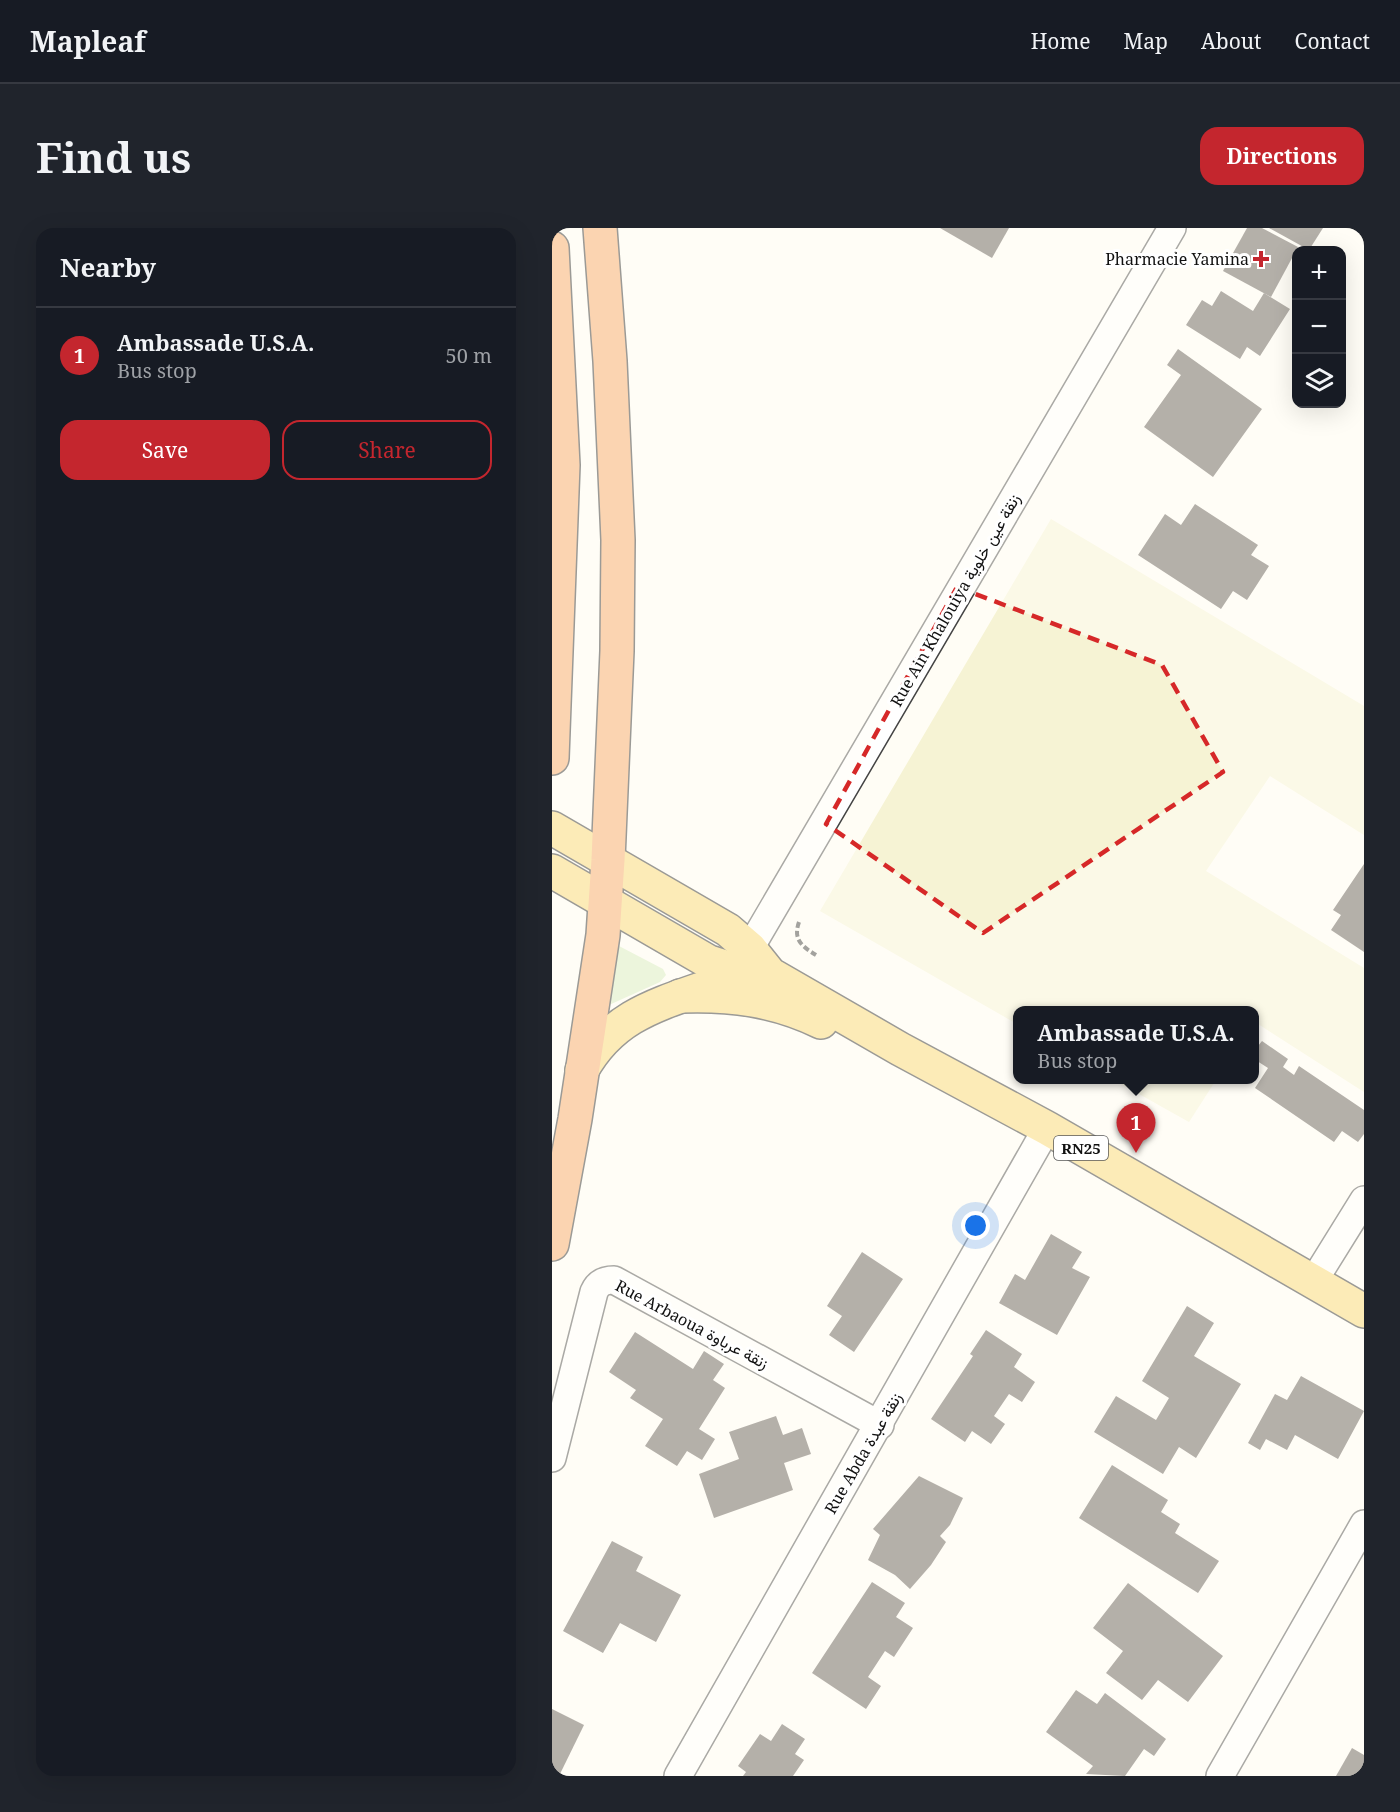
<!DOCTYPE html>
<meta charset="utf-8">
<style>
body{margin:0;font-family:"Noto Serif",Vazirmatn,serif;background:#20242c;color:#f1f3f6}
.controls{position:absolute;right:18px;top:18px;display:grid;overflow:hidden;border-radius:12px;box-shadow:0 6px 24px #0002}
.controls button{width:54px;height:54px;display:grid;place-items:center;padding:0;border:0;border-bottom:2px solid #363941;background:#171b24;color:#f1f3f6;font:30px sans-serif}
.you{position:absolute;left:424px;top:998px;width:21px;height:21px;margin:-15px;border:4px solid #fff;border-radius:50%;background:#1a73e8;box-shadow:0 0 0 9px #1a73e833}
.badge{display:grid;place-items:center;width:39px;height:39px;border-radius:50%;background:#c4262e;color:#fff;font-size:20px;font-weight:700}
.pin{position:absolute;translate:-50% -50px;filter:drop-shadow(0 2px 3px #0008)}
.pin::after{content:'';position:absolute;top:32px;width:21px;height:18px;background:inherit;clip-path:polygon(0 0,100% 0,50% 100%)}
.popup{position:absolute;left:461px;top:778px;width:246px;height:78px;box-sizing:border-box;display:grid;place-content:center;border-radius:12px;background:#171b24;filter:drop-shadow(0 2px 4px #0005);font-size:20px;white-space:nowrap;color:#9ea1a6}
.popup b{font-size:22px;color:#f1f3f6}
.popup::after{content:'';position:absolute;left:50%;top:100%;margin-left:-12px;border:12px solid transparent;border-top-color:#171b24}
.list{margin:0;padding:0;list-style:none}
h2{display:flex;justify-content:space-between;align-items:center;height:78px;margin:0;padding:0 24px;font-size:26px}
h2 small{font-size:20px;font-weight:400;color:#9ea1a6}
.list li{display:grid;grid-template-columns:39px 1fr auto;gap:18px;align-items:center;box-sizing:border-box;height:96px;padding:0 24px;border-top:2px solid #363941}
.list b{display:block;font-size:22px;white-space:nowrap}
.list p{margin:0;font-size:20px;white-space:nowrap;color:#9ea1a6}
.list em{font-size:20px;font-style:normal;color:#9ea1a6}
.actions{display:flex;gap:12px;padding:18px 24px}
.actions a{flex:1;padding:14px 0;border:2px solid #c4262e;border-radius:18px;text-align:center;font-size:21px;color:#c4262e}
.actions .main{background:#c4262e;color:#fff}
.icon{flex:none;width:33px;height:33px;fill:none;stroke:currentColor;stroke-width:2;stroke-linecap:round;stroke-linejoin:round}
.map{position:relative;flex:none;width:812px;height:1548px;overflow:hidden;border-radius:18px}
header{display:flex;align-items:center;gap:36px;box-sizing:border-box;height:84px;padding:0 30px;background:#171b24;border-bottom:2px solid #363941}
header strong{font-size:28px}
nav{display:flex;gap:33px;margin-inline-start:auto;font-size:21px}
.intro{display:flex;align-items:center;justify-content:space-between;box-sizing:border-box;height:144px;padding:0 36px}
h1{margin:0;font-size:42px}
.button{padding:15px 27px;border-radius:18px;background:#c4262e;color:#fff;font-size:21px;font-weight:700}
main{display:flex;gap:36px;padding:0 36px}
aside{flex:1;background:#171b24;border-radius:18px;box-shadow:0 6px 24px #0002}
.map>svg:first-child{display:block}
.farmland{fill:#f6f3d4}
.green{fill:#d5ebbd}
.building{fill:#5a524d}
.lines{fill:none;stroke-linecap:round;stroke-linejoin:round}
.street-casing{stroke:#444;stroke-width:30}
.primary-casing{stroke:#222;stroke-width:36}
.highway-casing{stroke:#222;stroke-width:36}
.path{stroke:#333;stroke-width:4;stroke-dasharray:6 3;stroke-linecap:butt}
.street{stroke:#fff;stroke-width:27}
.primary{stroke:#f9d66b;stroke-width:33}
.highway{stroke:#f5a25d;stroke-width:33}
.marked{fill:none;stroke:#d62828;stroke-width:4.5;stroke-dasharray:12 8;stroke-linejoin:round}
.poi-dot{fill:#c4262e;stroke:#fff;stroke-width:2}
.labels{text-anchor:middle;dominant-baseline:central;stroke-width:6;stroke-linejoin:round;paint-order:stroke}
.shield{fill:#fff;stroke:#585858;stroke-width:1.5}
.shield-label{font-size:15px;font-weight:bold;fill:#111}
.poi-label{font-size:16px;fill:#111;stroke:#fff;text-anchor:end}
.street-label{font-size:16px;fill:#111;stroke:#fff}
</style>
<header>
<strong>Mapleaf</strong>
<nav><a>Home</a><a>Map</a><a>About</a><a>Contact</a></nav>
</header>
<div class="intro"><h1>Find us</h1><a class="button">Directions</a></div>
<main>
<aside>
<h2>Nearby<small></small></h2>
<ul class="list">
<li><span class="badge">1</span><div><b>Ambassade U.S.A.</b><p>Bus stop</p></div><em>50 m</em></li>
</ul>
<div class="actions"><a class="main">Save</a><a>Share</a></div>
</aside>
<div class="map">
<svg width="812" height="1548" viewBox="0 0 812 1548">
<rect width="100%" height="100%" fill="#fffdf5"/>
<!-- farmland -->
<g class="farmland">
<polygon points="499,291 812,478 812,607 718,548 654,643 812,740 812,864 703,794 702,782 466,782 465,796 268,683"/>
<polygon points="562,852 664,852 637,894"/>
</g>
<!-- green -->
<polygon class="green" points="67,718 111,741 114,747 108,754 57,777"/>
<!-- building -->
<g class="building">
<polygon points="388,0 457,0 440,30"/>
<polygon points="695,0 710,0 746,19 719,69 671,43"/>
<polygon points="717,0 771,0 757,22"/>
<polygon points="669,63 701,83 712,65 738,81 708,128 695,119 688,131 634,97 650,72 660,78"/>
<polygon points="626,121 710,181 661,249 592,199 629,147 615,137"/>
<polygon points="643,276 706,317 699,327 717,338 695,372 681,363 669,381 586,327 613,286 629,297"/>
<polygon points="812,636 812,724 779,702 789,687 781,682"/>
<polygon points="710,813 736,831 731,839 742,847 747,838 812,882 812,906 806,914 790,903 782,914 703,860 716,840 702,831 702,823"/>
<polygon points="499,1006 530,1024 520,1040 538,1049 505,1107 447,1075 463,1046 473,1052"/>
<polygon points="310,1024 351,1051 302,1124 277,1107 290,1088 275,1078"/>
<polygon points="635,1078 662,1095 642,1128 689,1156 644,1230 627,1219 611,1246 542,1204 564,1168 604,1192 617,1170 590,1153"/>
<polygon points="434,1102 470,1126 462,1139 483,1154 470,1174 457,1166 442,1188 453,1196 439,1216 420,1203 413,1214 379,1191 421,1128 418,1126"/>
<polygon points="83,1104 141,1141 152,1123 172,1136 161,1152 173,1160 147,1201 163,1211 150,1232 135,1223 125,1238 93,1218 111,1191 78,1170 84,1162 57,1144"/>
<polygon points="749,1148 812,1183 786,1231 743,1207 735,1222 714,1211 708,1222 696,1215 723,1166 735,1172"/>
<polygon points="224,1188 231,1207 250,1200 259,1226 232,1235 241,1262 162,1290 147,1246 187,1231 177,1204"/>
<polygon points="560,1237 616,1272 609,1284 628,1296 623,1305 667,1333 646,1365 527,1290"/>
<polygon points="367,1248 411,1270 398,1297 388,1308 394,1314 379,1337 358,1361 343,1347 316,1332 328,1307 321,1301"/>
<polygon points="60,1313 91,1329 84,1343 129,1367 104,1414 68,1395 51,1425 11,1403"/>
<polygon points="320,1354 353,1375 344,1389 361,1400 342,1429 333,1423 316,1449 329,1458 314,1481 260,1445"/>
<polygon points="576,1355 671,1428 636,1474 606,1452 590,1472 554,1445 571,1423 541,1400"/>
<polygon points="524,1462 545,1476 553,1465 614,1511 602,1528 592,1521 573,1548 534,1546 541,1538 494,1504"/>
<polygon points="0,1481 32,1497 7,1548 0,1548"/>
<polygon points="230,1496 253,1511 243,1526 252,1532 241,1548 191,1548 194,1544 186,1538 208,1506 219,1513"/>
<polygon points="800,1520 812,1527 812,1548 784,1548"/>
</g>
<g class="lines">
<!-- street casing -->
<g class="street-casing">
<g id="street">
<polyline points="188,737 620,0"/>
<polyline points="761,1054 812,972"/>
<path d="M 0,1230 L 42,1064 C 46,1055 52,1052 62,1052 L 328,1197"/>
<polyline points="126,1548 495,900"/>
<polyline points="668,1548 812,1296"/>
</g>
</g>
<!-- primary casing -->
<g class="primary-casing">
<g id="primary">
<polyline points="0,600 176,702 198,721 218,746 348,821 495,900 812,1083"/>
<polyline points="0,643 157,734 185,743 218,746"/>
<path d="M 128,768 C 178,766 224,772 269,794"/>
<path d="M 30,842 C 58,792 97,779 149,761"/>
</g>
</g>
<!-- highway casing -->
<g class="highway-casing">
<g id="highway">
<polyline points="0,20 11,237 0,530"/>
<polyline points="0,1016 23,891 51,707 56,632 65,423 66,312 58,133 48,0"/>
</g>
</g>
<!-- path -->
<path class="path" d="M 247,694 C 241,711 249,718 264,727"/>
<!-- street -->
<use href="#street" class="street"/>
<!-- primary -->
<use href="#primary" class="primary"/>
<!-- highway -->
<use href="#highway" class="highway"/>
</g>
<!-- marked area -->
<path d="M0 0H812V1548H0ZM 405,359 L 610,437 L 671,544 L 431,705 L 274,596 Z" fill="#fffdf5" fill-opacity=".55" fill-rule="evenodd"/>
<path class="marked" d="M 405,359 L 610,437 L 671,544 L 431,705 L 274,596 Z"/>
<!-- markers -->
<path class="poi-dot" d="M706 22h6v6h6v6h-6v6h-6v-6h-6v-6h6z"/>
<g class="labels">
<!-- shield labels -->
<rect class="shield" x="502" y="908" width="54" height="24" rx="4.5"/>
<g class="shield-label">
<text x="529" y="920">RN25</text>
</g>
<!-- poi labels -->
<g class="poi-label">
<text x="697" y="31">Pharmacie Yamina</text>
</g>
<!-- street labels -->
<g class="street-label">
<text transform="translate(403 372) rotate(-60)">Rue Ain Khalouiya زنقة عين خلوية</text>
<text transform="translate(140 1096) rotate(28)">Rue Arbaoua زنقة عرباوة</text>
<text transform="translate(311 1225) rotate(-60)">Rue Abda زنقة عبدة</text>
</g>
</g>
</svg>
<div class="controls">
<button>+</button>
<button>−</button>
<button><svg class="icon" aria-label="layers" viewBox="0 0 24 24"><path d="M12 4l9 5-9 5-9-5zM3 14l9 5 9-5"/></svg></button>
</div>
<div class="you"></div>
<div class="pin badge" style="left:584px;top:925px">1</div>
<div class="popup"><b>Ambassade U.S.A.</b>Bus stop</div>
</div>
</main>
